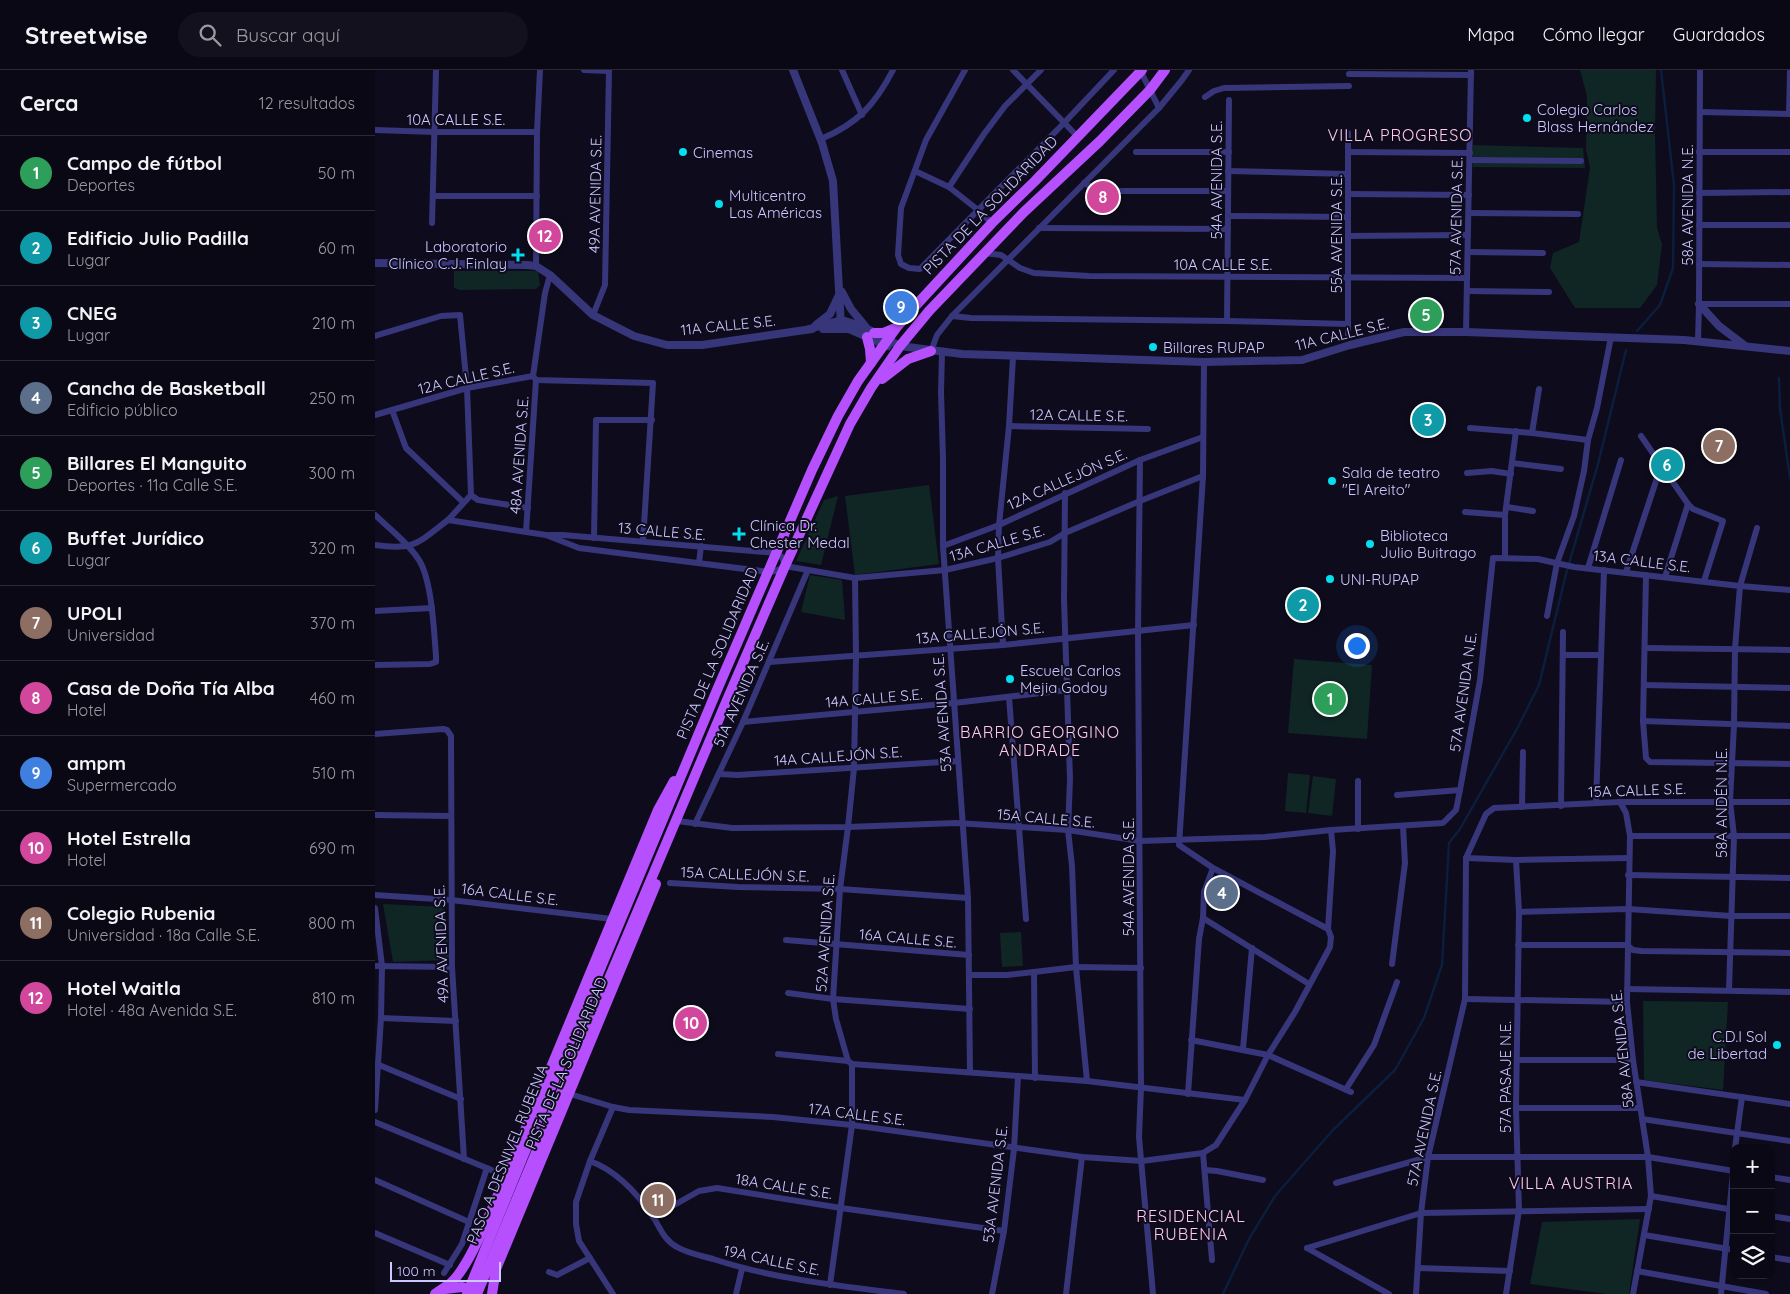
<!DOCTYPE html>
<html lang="es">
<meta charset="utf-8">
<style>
body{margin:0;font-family:Quicksand,sans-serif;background:#13111e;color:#f1f3f6}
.controls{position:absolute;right:15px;bottom:15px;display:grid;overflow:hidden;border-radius:10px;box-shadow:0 2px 12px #0003}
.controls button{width:45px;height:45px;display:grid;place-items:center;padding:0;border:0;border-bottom:1px solid #2a2934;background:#0a0815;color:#f1f3f6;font:25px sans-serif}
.scale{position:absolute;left:15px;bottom:12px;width:111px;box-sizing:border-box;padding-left:5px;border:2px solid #cbc7ff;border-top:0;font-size:14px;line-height:18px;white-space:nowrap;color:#cbc7ff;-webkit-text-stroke:4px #0e0b1c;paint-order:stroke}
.you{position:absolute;left:981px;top:575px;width:18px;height:18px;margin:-12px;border:4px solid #fff;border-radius:50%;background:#1a73e8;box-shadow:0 0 0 8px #1a73e833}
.badge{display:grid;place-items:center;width:32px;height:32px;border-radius:50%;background:#7c3aed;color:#fff;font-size:16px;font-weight:700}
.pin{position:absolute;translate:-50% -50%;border:2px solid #fff;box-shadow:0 1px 5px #0006}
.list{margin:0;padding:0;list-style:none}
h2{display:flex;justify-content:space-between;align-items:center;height:65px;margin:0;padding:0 20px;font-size:21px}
h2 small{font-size:16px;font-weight:400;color:#999aa0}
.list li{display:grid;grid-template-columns:32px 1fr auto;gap:15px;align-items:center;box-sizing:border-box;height:75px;padding:0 20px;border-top:1px solid #2a2934}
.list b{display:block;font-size:19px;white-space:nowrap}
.list p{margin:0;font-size:16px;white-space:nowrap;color:#999aa0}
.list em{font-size:16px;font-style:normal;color:#999aa0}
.icon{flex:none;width:28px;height:28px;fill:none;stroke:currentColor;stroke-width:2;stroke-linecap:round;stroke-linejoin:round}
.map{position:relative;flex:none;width:1415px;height:1224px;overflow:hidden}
header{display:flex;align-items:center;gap:30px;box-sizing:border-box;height:70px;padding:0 25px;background:#0a0815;border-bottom:1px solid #2a2934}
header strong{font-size:24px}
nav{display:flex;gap:28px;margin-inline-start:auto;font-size:18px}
.search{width:350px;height:45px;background:#13111e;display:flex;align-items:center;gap:12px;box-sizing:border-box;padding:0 18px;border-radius:28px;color:#999aa0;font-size:19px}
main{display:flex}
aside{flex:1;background:#0a0815}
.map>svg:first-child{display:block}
.green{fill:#0f2624}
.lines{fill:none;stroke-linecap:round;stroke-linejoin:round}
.stream{stroke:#0b1e3c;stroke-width:2.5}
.minor{stroke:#37367b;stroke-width:6}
.tertiary{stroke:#37367b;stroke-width:8}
.primary{stroke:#b64ffe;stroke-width:10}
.primary-bridge{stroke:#b64ffe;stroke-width:10}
.poi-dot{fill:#02e0f0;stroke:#0e0b1c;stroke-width:2}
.labels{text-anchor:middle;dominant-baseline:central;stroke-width:4;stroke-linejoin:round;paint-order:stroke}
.poi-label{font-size:15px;fill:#cbc7ff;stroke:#0e0b1c;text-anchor:start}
.street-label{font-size:15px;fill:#cbc7ff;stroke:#0e0b1c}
.neighbourhood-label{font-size:16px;letter-spacing:1px;fill:#ffc9ed;stroke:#0e0b1c}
</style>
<header>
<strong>Streetwise</strong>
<div class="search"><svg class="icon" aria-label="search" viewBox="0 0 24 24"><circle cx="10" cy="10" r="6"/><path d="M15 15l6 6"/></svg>Buscar aquí</div>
<nav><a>Mapa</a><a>Cómo llegar</a><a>Guardados</a></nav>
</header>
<main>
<aside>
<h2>Cerca<small>12 resultados</small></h2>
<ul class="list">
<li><span class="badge" style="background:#2e9e5b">1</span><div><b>Campo de fútbol</b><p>Deportes</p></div><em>50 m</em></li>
<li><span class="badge" style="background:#0f9aa8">2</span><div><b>Edificio Julio Padilla</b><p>Lugar</p></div><em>60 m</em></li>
<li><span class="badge" style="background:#0f9aa8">3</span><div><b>CNEG</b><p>Lugar</p></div><em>210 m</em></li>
<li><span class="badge" style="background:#5c6f8a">4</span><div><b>Cancha de Basketball</b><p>Edificio público</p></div><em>250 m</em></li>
<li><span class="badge" style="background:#2e9e5b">5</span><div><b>Billares El Manguito</b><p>Deportes · 11a Calle S.E.</p></div><em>300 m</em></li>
<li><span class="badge" style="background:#0f9aa8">6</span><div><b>Buffet Jurídico</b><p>Lugar</p></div><em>320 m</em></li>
<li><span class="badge" style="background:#8d6e63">7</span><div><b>UPOLI</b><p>Universidad</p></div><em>370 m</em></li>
<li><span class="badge" style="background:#d1479c">8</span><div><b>Casa de Doña Tía Alba</b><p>Hotel</p></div><em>460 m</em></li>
<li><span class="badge" style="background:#3f7fe0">9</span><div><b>ampm</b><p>Supermercado</p></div><em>510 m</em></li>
<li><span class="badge" style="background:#d1479c">10</span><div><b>Hotel Estrella</b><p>Hotel</p></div><em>690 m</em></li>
<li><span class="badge" style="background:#8d6e63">11</span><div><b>Colegio Rubenia</b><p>Universidad · 18a Calle S.E.</p></div><em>800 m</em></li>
<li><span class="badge" style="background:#d1479c">12</span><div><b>Hotel Waitla</b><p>Hotel · 48a Avenida S.E.</p></div><em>810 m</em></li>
</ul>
</aside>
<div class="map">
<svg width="1415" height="1224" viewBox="0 0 1415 1224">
<rect width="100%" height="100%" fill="#0e0b1c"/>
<!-- green -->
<g class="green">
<polygon points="1205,0 1281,0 1280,62 1282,158 1287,174 1282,215 1265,238 1200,238 1175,198 1178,183 1204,172 1215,98 1211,79 1212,26"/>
<polygon points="1098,75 1208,78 1210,98 1098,97"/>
<polygon points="79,201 163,201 165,215 161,219 85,220 79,218"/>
<polygon points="554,415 564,494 480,505 470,426"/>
<polygon points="463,426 446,495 421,491 449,430"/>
<polygon points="435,505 467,510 470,550 426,542"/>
<polygon points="919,589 997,595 992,669 913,663"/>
<polygon points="913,703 935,705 931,743 910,741"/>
<polygon points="938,706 961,709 957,746 933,743"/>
<polygon points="8,834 69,837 75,890 18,892"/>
<polygon points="646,862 648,896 627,897 625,863"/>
<polygon points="1268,931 1353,932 1348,1020 1269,1010"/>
<polygon points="1265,1149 1254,1224 1232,1224 1155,1214 1167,1152"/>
</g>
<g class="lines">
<!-- stream -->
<g class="stream">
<polyline points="1262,261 1285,235 1298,198 1299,115 1286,0"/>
<polyline points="1404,308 1405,339 1415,408"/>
<polyline points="848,1224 874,1169 900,1126 958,1060 1020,1000 1049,948 1067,895 1074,773 1085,759 1143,657 1164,615 1191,504 1223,394 1251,280"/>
</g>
<!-- minor -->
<g class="minor">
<polyline points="209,0 234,1"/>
<polyline points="467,0 487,45"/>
<polyline points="590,0 551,70 526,138 523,185 526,194 534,198 545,199 689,53 739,0"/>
<polyline points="638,0 702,66"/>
<polyline points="765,0 784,38"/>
<polyline points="974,4 1096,5"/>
<polyline points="830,27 839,21 849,18 974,16"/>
<polyline points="1325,42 1415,44"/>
<polyline points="1414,44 1415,2"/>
<polyline points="0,60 60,62 162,62"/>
<path d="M 446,69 C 482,54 500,35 518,0"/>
<polyline points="761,82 854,82"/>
<polyline points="973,82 1095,83"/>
<polyline points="1324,82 1415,82"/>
<polyline points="1095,90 1206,91"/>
<polyline points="540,101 574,117 603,140 617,153"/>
<polyline points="853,101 973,104"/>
<polyline points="709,113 724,121 853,121"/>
<polyline points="574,117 609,64 630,36 666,0"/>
<polyline points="1324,123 1415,122"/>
<polyline points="973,124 1094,125"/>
<polyline points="58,126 162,126"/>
<polyline points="1094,143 1203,144"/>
<polyline points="853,146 973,147"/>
<polyline points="57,153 61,0"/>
<polyline points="1324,155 1415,155"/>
<polyline points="664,158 853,159"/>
<polyline points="973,166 1093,165"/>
<polyline points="1093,182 1168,183"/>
<polyline points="609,183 626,185 645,198 659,203 714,206 1092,208"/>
<polyline points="1324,194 1415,195"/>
<polyline points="161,196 162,62 165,0"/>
<polyline points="1092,221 1174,222"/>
<polyline points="1324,234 1415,234"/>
<polyline points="218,245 230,215 234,0"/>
<polyline points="577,246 596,248 852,251 973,254"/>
<polyline points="852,251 854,30"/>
<polyline points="1091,262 1096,0"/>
<polyline points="973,265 973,63"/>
<polyline points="0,266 66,246 85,245 92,318 96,425 73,450"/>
<polyline points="1323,271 1324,234 1325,0"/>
<polyline points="556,281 562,265 577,246 784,38 807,10 814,0"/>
<polyline points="567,282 566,322 568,389 568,476 593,828 595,1002"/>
<polyline points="158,306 161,310 278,313 268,471"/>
<polyline points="158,306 170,223 175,205"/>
<polyline points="17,340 31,378 88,432"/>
<polyline points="0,345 92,318 158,306"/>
<polyline points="634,356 773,359"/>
<polyline points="1095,358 1157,363 1213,370"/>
<polyline points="1157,363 1164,319"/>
<polyline points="1266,366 1313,434 1318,439 1348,451 1329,511"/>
<polyline points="765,390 763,561 766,1018 764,1067 778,1224"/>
<polyline points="1137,393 1186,399"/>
<polyline points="1092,403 1117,401 1136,404"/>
<polyline points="690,423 689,529 695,709 693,760 697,796 701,897 712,1011"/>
<polyline points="96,425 103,430 153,438"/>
<polyline points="1132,437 1158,441"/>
<polyline points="1090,442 1130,445"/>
<path d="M 0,445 C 15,459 33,473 44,490 C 57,511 59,561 61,586 L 61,592 L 55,594 L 0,595"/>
<polyline points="151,462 161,310"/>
<polyline points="174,465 188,465 402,483 407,487 410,496"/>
<polyline points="219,468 221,350 277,350"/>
<path d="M 0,475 C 39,481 43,473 73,450 L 171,465 L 204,478 L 394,502 L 401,501 L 409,497"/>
<polyline points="568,476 624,455 765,390 828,367"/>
<polyline points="1130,488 1130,445 1141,361"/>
<polyline points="324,493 326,476"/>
<polyline points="410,496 480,508 570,500 623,488 675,472 690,463 765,431 828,406"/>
<polyline points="1213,498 1246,390"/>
<polyline points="1251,502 1286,396"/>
<polyline points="1271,505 1268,651 1271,688 1275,692 1415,694"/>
<polyline points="1290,507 1313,434"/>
<polyline points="0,541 57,538"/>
<polyline points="1172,546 1182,493 1199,446 1209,401 1213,370 1222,338 1236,267"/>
<polyline points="628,575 623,488 624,455 634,356 638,287"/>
<polyline points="1270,578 1415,580"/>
<polyline points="1188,585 1226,585"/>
<polyline points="394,592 628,575 819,555"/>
<polyline points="1269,615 1415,618"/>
<polyline points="634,627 651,849"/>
<polyline points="1268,651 1415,656"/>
<polyline points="368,652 579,633 692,620"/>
<polyline points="0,664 68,659 72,660 76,666 77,897 89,1089"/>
<polyline points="344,704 363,705 583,691"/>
<polyline points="983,711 983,759"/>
<polyline points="1022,725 1085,720"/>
<polyline points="1245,732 1251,743 1255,766 1252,932 1258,990 1273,1087 1276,1126 1258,1224"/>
<polyline points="1221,733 1229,500"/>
<polyline points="1186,736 1188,562"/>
<polyline points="1147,737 1148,682"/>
<polyline points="0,745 76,746"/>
<polyline points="302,751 357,758 473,757 581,753 693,760 765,771 890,767 956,760 1068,753 1081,740 1085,720 1105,610 1118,488 1163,489 1199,497 1365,516 1415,520"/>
<polyline points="320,754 368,652 433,500"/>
<polyline points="1255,766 1415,766"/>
<polyline points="1091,788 1141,790 1254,788"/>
<polyline points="1253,805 1415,808"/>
<polyline points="295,813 363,817 465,819 593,828"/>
<polyline points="0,825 76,830 237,849"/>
<polyline points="0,838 7,896 6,948 0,1040"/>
<polyline points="1144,842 1253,839 1356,846 1415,846"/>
<polyline points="828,848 934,914"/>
<polyline points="953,859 958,781 956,760"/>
<polyline points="411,870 594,885"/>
<polyline points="1143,875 1252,875 1258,880 1266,881 1415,883"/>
<polyline points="1017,894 1030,793 1028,756"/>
<polyline points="0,896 77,897"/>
<polyline points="594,905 632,905 659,902"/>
<polyline points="1252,919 1415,922"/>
<polyline points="1354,920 1359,766 1355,731 1359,655 1360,579 1365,516 1382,458"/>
<polyline points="413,923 458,929 595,939"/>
<polyline points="1090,929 1252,932"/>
<polyline points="6,948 81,951"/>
<polyline points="816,970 893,985 976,1022"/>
<polyline points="868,979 877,878"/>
<polyline points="403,984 473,991"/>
<polyline points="1142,990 1258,990"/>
<polyline points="477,994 712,1011 870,1030"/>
<polyline points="4,995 86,1029"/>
<polyline points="660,1008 659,902 701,897 766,898"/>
<polyline points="1261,1012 1415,1034"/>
<polyline points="971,1019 999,975 1022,912"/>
<polyline points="195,1024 238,1037 254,1040 398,1047 477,1055 707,1087 767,1091 828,1083 841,1075 870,1030 893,985 920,942 955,877 956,867 953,859 838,798 804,775 828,406 829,292"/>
<polyline points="813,1024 824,869 828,848 829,822 838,798"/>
<polyline points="238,1037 215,1091 201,1132 201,1154 204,1171 238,1224"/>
<polyline points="1141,1038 1265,1038"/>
<polyline points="1267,1049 1415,1071"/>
<polyline points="0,1052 131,1106"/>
<polyline points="1360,1078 1367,1027"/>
<polyline points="828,1083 837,1190"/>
<path d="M 215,1091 C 242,1101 263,1124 279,1148 C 286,1160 290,1171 302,1177 C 312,1183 327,1186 338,1189 C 399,1209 465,1216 529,1224"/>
<polyline points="830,1100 842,1101 888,1110"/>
<polyline points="1396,1107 1415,1110"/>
<polyline points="0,1110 94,1152"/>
<polyline points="961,1113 1053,1087 1273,1087 1359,1101"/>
<polyline points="1276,1126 1359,1140"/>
<polyline points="1396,1146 1415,1149"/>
<polyline points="278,1147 324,1121 342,1118 466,1138 629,1161"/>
<polyline points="0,1163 75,1195"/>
<polyline points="1269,1165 1359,1180"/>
<polyline points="932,1178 1046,1143 1274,1139"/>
<polyline points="932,1178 1014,1224"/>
<polyline points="1396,1187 1415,1190"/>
<polyline points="1043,1198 1135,1201"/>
<polyline points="1262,1201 1391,1224"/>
<polyline points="174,1202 182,1205 215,1188"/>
<polyline points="69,1203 87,1174 112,1098"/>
<polyline points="455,1215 477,1055 477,994 473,991 461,949 458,929 465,819 473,757 479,698 481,587 480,508"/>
<polyline points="361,1224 367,1199"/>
<polyline points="617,1224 629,1161 639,1079 643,1006"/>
<polyline points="691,1224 707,1087"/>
<polyline points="1041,1224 1046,1143 1053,1087 1090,929 1091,788 1111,744 1119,738 1245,732 1415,732"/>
<polyline points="1131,1224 1144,1140 1141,1038 1144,842 1141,790"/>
<polyline points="1346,1224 1359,1093"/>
</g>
<!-- tertiary -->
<g class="tertiary">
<polyline points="418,0 447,73 458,111 466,256"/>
<polyline points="0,193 152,195 161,196 175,205 218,245 259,266 292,275 327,275 437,259"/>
<polyline points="467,222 476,239 490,256"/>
<polyline points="1324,234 1344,256 1369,275"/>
<polyline points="441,255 455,244 463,227"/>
<polyline points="434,259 463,251 470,251 487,256 525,276 587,284 829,292 927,290 975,275 1029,262 1091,262 1309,270 1415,281"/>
<polyline points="448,259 474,259 513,276"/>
</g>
<!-- primary -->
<g class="primary">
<polyline points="499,263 508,263 520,258"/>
<polyline points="492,267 495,279 496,293"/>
<polyline points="507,309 533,289 556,281"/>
<polyline points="190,983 342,620 437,400 463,346 483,311 521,258 532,245 617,153 660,111 767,0"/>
<polyline points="200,989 349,637 410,496 475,354 496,318 525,276 554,241 649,142 725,71 775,20 790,0"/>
<polyline points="70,1219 87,1217 102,1222"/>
<path d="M 60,1224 C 65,1220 71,1217 76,1213 C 95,1195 114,1145 125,1120 L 283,740 L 299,711"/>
<polyline points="117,1224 121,1199 281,814"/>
</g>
<!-- primary-bridge -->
<g class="primary-bridge">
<polyline points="92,1224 190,983"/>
<polyline points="102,1224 200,989"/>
</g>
</g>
<!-- markers -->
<g class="poi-dot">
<circle cx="1152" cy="48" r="5"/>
<circle cx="308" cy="82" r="5"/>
<circle cx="344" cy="134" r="5"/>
<path d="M140.5 177.5h5v5h5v5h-5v5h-5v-5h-5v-5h5z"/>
<circle cx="778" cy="277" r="5"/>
<circle cx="957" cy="411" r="5"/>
<path d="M361.5 456.5h5v5h5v5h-5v5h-5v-5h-5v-5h5z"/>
<circle cx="995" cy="474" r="5"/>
<circle cx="955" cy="509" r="5"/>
<circle cx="635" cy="609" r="5"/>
<circle cx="1402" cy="975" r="5"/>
</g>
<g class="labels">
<!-- poi labels -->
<g class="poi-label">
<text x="1162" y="39">Colegio Carlos<tspan x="1162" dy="17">Blass Hernández</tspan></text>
<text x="318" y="82">Cinemas</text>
<text x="354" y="125">Multicentro<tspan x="354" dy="17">Las Américas</tspan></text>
<text x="132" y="176" text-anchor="end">Laboratorio<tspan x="132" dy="17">Clínico C.J. Finlay</tspan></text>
<text x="788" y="277">Billares RUPAP</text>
<text x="967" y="402">Sala de teatro<tspan x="967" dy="17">"El Areito"</tspan></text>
<text x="375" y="455">Clínica Dr.<tspan x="375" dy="17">Chester Medal</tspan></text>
<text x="1005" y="465">Biblioteca<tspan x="1005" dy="17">Julio Buitrago</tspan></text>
<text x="965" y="509">UNI-RUPAP</text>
<text x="645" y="600">Escuela Carlos<tspan x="645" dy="17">Mejia Godoy</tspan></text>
<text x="1392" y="966" text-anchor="end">C.D.I Sol<tspan x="1392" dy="17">de Libertad</tspan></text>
</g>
<!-- street labels -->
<g class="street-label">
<text x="81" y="49">10A CALLE S.E.</text>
<text transform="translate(841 110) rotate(-90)">54A AVENIDA S.E.</text>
<text transform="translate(220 124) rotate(-89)">49A AVENIDA S.E.</text>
<text transform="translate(615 135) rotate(-46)">PISTA DE LA SOLIDARIDAD</text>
<text transform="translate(1312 135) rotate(-90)">58A AVENIDA N.E.</text>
<text transform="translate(1081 146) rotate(-89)">57A AVENIDA S.E.</text>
<text transform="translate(961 164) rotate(-90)">55A AVENIDA S.E.</text>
<text x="848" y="194">10A CALLE S.E.</text>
<text transform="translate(353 255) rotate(-6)">11A CALLE S.E.</text>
<text transform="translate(967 264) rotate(-14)">11A CALLE S.E.</text>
<text transform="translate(91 308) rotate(-13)">12A CALLE S.E.</text>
<text transform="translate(704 345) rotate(1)">12A CALLE S.E.</text>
<text transform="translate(144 385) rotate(-86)">48A AVENIDA S.E.</text>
<text transform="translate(692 409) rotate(-24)">12A CALLEJÓN S.E.</text>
<text transform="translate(287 461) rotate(5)">13 CALLE S.E.</text>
<text transform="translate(622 473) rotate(-16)">13A CALLE S.E.</text>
<text transform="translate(1267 491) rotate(7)">13A CALLE S.E.</text>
<text transform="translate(605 563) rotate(-5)">13A CALLEJÓN S.E.</text>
<text transform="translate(342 583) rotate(-67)">PISTA DE LA SOLIDARIDAD</text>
<text transform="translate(1088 622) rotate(-82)">57A AVENIDA N.E.</text>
<text transform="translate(366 623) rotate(-66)">51A AVENIDA S.E.</text>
<text transform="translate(499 628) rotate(-5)">14A CALLE S.E.</text>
<text transform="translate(567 643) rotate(-94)">53A AVENIDA S.E.</text>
<text transform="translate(463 686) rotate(-4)">14A CALLEJÓN S.E.</text>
<text transform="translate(1262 720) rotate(-2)">15A CALLE S.E.</text>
<text transform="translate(1346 733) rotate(-90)">58A ANDÉN N.E.</text>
<text transform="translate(671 748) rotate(5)">15A CALLE S.E.</text>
<text transform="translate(370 804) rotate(2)">15A CALLEJÓN S.E.</text>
<text transform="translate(753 807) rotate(-90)">54A AVENIDA S.E.</text>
<text transform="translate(135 824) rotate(7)">16A CALLE S.E.</text>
<text transform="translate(450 863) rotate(-86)">52A AVENIDA S.E.</text>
<text transform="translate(533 868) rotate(5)">16A CALLE S.E.</text>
<text transform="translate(66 874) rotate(-92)">49A AVENIDA S.E.</text>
<text transform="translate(1247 979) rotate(-96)">58A AVENIDA S.E.</text>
<text transform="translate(191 993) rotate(-67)">PISTA DE LA SOLIDARIDAD</text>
<text transform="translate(1130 1007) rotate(-90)">57A PASAJE N.E.</text>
<text transform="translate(482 1044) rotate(7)">17A CALLE S.E.</text>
<text transform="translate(1049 1058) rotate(-78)">57A AVENIDA S.E.</text>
<text transform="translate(132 1084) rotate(-68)">PASO A DESNIVEL RUBENIA</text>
<text transform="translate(620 1114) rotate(-83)">53A AVENIDA S.E.</text>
<text transform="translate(409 1116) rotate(9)">18A CALLE S.E.</text>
<text transform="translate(397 1190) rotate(12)">19A CALLE S.E.</text>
</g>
<!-- neighbourhood labels -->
<g class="neighbourhood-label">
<text x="1025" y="65">VILLA PROGRESO</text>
<text x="665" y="662">BARRIO GEORGINO<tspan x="665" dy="18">ANDRADE</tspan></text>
<text x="1196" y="1113">VILLA AUSTRIA</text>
<text x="816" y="1146">RESIDENCIAL<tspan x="816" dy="18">RUBENIA</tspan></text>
</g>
</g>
</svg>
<div class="controls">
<button>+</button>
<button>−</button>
<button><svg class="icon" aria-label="layers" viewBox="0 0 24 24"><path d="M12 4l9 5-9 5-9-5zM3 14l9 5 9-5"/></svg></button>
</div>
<div class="scale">100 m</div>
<div class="you"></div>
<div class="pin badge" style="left:955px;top:629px;background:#2e9e5b">1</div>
<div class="pin badge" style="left:928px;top:535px;background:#0f9aa8">2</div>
<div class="pin badge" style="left:1053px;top:350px;background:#0f9aa8">3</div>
<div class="pin badge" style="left:847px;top:823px;background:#5c6f8a">4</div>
<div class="pin badge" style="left:1051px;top:245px;background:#2e9e5b">5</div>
<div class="pin badge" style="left:1292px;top:395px;background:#0f9aa8">6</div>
<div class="pin badge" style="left:1344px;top:376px;background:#8d6e63">7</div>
<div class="pin badge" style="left:728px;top:127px;background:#d1479c">8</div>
<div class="pin badge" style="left:526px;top:237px;background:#3f7fe0">9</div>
<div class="pin badge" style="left:316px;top:953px;background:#d1479c">10</div>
<div class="pin badge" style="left:283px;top:1130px;background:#8d6e63">11</div>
<div class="pin badge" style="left:170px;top:166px;background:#d1479c">12</div>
</div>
</main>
